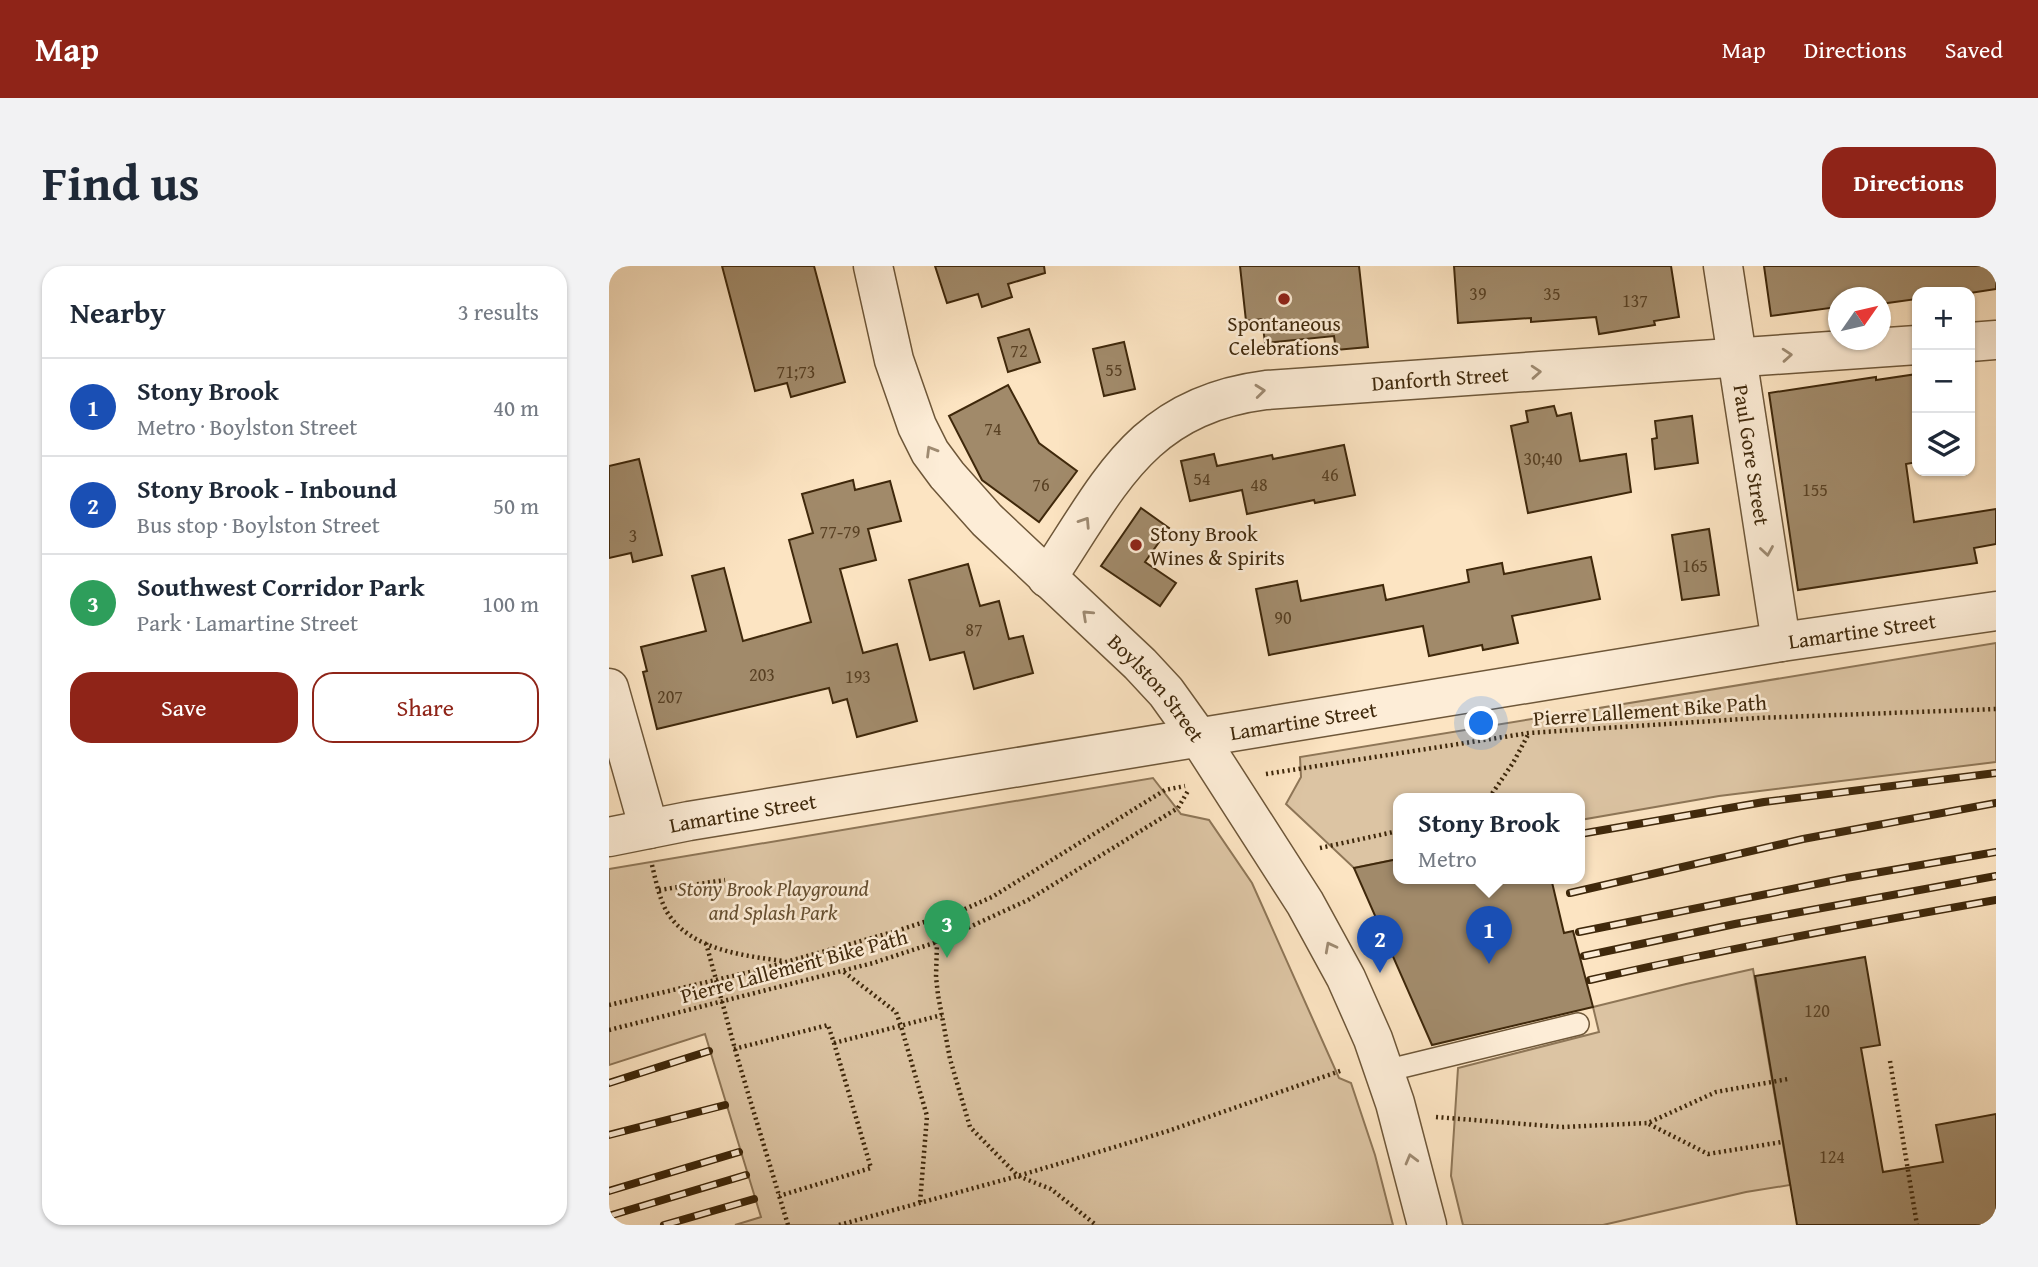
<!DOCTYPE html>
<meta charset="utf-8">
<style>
body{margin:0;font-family:"Gentium Book Plus",serif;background:#f2f2f3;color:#1f2937}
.controls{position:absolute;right:21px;top:21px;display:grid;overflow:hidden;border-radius:14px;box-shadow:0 2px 5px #0004}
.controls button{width:63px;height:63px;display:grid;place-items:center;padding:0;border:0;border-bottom:2px solid #e0e1e3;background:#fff;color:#1f2937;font:35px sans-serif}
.compass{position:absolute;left:1219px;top:21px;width:63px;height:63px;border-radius:50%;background:#fff;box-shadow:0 2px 5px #0004;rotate:56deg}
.you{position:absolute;left:873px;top:458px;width:24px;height:24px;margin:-18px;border:5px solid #fff;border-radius:50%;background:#1a73e8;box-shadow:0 0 0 10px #1a73e833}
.badge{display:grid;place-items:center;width:46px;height:46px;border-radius:50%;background:#8f2418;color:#fff;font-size:23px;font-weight:700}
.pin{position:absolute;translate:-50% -58px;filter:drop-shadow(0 2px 4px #0008)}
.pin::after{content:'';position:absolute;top:37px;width:24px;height:21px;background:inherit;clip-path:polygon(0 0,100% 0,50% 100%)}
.popup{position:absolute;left:784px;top:527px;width:192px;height:91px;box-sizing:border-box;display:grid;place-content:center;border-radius:14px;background:#fff;filter:drop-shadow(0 2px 5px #0005);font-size:23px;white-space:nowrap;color:#747a83}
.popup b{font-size:26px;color:#1f2937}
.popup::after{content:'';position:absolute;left:50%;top:100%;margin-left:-14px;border:14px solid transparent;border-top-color:#fff}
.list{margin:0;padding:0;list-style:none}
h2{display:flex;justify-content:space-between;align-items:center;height:91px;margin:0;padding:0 28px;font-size:30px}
h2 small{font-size:23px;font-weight:400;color:#747a83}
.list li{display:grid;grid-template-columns:46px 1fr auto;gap:21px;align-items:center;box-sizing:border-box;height:98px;padding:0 28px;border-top:2px solid #e0e1e3}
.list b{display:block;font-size:26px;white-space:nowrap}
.list p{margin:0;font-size:23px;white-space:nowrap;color:#747a83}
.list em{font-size:23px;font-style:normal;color:#747a83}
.actions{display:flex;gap:14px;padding:21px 28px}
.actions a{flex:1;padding:16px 0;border:2px solid #8f2418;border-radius:21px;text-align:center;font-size:24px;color:#8f2418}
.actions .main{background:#8f2418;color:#fff}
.icon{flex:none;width:38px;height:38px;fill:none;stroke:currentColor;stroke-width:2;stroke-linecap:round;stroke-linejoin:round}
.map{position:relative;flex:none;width:1387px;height:959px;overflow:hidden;border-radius:21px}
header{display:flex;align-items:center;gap:42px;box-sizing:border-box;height:98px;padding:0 35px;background:#8f2418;color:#fff}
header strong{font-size:33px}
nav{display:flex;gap:38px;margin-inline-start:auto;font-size:24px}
.intro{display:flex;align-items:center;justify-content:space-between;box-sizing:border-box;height:168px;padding:0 42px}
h1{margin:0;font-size:49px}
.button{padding:18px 32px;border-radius:21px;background:#8f2418;color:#fff;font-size:24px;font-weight:700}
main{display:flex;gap:42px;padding:0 42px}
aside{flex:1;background:#fff;border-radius:21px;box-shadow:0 2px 5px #0004}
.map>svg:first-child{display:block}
.green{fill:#dcc4a3;stroke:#8e7657;stroke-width:2}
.building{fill:#a18a6a;stroke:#3f280b;stroke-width:2}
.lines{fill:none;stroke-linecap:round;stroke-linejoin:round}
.service-casing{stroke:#6e5739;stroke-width:24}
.minor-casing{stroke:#6e5739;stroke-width:41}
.tertiary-casing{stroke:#6e5739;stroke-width:41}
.path{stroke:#3f280b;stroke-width:4.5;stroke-dasharray:2 3.5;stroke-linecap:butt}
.service{stroke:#fdedd7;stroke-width:21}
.minor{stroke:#fdedd7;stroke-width:38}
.tertiary{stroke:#fdedd7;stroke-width:38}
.rail-casing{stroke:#3f280b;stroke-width:8}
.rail{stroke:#fdedd7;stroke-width:5;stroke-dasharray:16;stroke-linecap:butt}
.oneway{stroke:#9e8a71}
.poi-dot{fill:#8f2418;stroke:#fdedd7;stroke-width:2.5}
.labels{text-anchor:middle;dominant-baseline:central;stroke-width:5;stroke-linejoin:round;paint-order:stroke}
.number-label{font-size:18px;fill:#584023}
.poi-label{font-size:21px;fill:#3f280b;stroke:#fdedd7}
.street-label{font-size:21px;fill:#3f280b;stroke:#fdedd7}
.park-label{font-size:21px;font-style:italic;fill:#664f31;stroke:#fdedd7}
</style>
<header>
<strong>Map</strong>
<nav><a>Map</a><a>Directions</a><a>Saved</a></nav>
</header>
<div class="intro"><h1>Find us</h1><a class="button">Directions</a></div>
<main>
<aside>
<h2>Nearby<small>3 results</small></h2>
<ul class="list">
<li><span class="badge" style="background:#1a4fb4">1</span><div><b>Stony Brook</b><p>Metro · Boylston Street</p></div><em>40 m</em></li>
<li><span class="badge" style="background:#1a4fb4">2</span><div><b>Stony Brook - Inbound</b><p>Bus stop · Boylston Street</p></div><em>50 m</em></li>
<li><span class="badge" style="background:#2e9e5b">3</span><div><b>Southwest Corridor Park</b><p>Park · Lamartine Street</p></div><em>100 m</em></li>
</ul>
<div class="actions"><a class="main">Save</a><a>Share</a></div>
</aside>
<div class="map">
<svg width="1387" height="959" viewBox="0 0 1387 959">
<rect width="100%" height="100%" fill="#fce4c2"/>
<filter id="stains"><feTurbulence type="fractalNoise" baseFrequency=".00286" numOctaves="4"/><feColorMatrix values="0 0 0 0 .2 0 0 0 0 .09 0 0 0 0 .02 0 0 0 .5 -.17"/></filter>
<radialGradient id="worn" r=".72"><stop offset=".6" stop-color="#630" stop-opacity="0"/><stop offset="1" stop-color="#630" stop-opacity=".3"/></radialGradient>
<!-- green -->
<g class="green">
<polygon points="1387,377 1387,496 1110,530 971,554 971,532 789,532 789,593 745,602 677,538 692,511 691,491"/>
<polygon points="544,512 572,548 600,554 643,617 730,812 742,817 766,889 784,959 126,959 152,951 96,768 0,799 0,603"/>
<polygon points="1144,703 1181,919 1137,926 994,959 854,959 842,910 849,802 990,766 984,741 1077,718"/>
</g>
<!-- building -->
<g class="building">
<polygon points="113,0 205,0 236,116 182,131 178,117 146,125"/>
<polygon points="326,0 435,0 436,7 399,18 403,31 373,41 369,28 338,37"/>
<polygon points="631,0 750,0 759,81 727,84 725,70 656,77 653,53 637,55"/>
<polygon points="845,0 1062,0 1070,51 1045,55 1046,59 990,68 987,51 922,56 922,52 849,57"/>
<polygon points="1155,0 1387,0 1387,23 1361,27 1308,26 1308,33 1271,38 1271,32 1229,32 1229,41 1162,50"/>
<polygon points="420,63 431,96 399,106 389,72"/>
<polygon points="515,76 526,123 495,130 484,83"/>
<polygon points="1308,108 1308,196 1297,198 1305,256 1387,243 1387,278 1365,282 1368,297 1189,324 1160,127 1267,111 1267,114"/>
<polygon points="399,119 430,177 468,205 430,256 373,214 340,150"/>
<polygon points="945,140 948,150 962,147 971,195 1017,188 1022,226 919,247 902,160 919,156 917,145"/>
<polygon points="1083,150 1089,197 1046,203 1043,173 1048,172 1046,155"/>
<polygon points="735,179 746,229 706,237 705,234 638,248 633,224 581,235 572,195 605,188 608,200 663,189 664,193"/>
<polygon points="30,193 53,289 24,296 22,287 0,292 0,200"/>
<polygon points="244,214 246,224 281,215 292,255 259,263 267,294 231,303 254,387 288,378 308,455 248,471 238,433 224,437 220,422 48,463 34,406 38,405 32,381 97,365 83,310 115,302 134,375 202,356 180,274 204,267 193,228"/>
<polygon points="532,242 560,262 536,296 567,317 551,340 492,300"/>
<polygon points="1100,263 1110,329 1073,334 1063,269"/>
<polygon points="982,291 991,333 903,350 909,377 874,384 873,379 820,390 814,360 660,389 647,323 688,315 692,335 774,319 777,334 860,316 858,304 893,297 895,308"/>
<polygon points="359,298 371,340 390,335 400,373 414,370 424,407 365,423 355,386 321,394 300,314"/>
<polygon points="789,593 789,612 942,612 955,667 964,665 984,741 823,779 745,602"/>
<polygon points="1256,691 1271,779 1252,782 1274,906 1334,896 1327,859 1387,848 1387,959 1188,959 1146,710"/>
</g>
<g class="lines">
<!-- service casing -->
<g class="service-casing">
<polyline id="service" points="776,805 969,758"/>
</g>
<!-- minor casing -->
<g class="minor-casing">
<g id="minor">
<path id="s1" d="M 1114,0 L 1172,376"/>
<polyline points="1361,76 1387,74"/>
<path id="s2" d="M 438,312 C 501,218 532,140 657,124 L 1308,79"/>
<polyline points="0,422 40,563"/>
</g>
</g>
<!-- tertiary casing -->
<g class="tertiary-casing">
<g id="tertiary">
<path id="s3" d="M 264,0 L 285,94 L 308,160 L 321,186 L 338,209 L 378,254 L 531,398 L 557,426 L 590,472 L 696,637 L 737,712 L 764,773 L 786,837 L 818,959"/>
<path id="s4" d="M 0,571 L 80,555 L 1172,376 L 1387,345"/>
</g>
</g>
<!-- path -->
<g class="path">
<polyline points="657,508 920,467 1149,452 1387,443"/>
<polyline points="880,532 904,497 920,467"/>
<polyline points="711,582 789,565"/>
<path d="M 43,599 C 47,615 50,632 58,646 C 81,684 136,690 175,695"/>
<polyline points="50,624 116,614"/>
<polyline points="321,655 328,676 327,711 329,729 341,793 361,861 409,910 442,923 487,959"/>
<polyline points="97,677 129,794 179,959"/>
<polyline points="235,706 287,746 292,760 318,850 311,937"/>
<polyline points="0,739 145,705 284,666 356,643 383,631 556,524 576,520"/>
<polyline points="0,764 264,697 328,676 419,634 569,542 579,525"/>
<polyline points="225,777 333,749"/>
<polyline points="125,783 219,759 225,777 262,902 170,930"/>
<polyline points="1281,795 1308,959"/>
<polyline points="827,851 953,861 1039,857 1107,826 1179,813"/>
<polyline points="1040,858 1099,888 1173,876"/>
<polyline points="230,959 409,910 559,865 734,804"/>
</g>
<!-- service -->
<use href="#service" class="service"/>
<!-- minor -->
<use href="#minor" class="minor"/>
<!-- tertiary -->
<use href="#tertiary" class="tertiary"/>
<!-- rail casing -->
<g class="rail-casing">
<g id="rail">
<polyline points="971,568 1155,536 1387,507"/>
<polyline points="961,627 1194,573 1387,537"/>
<polyline points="970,666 1237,612 1387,586"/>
<polyline points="975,690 1126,658 1387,610"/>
<path d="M 981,714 C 1115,683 1251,658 1387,634"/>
<polyline points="0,817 100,785"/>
<polyline points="0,869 116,839"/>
<polyline points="0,925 130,886"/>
<polyline points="0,950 137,909"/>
<polyline points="55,959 145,933"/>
</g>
</g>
<!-- rail -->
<use href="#rail" class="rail"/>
</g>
<!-- one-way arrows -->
<defs><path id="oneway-chevron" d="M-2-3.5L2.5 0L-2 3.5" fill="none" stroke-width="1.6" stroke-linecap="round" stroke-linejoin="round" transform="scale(1.75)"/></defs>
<g class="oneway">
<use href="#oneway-chevron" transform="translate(1178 89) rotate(-4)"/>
<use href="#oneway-chevron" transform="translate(927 106) rotate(-4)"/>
<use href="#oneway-chevron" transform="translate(651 125) rotate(-6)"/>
<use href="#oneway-chevron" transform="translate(322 185) rotate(-121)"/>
<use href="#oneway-chevron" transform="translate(476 256) rotate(-57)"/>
<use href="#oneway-chevron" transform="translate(1158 285) rotate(81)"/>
<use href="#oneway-chevron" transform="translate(478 349) rotate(-137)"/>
<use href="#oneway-chevron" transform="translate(721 681) rotate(-118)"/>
<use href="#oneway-chevron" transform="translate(802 893) rotate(-105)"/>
</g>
<!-- markers -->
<g class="poi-dot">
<circle cx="675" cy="33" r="7"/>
<circle cx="527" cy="279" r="7"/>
</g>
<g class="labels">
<!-- number labels -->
<g class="number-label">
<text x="869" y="27">39</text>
<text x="943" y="27">35</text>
<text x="1026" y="34">137</text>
<text x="410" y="84">72</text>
<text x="505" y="103">55</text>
<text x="187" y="105">71;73</text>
<text x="384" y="162">74</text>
<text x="934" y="192">30;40</text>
<text x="721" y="208">46</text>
<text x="593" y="212">54</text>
<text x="432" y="218">76</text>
<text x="650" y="218">48</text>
<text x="1206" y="223">155</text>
<text x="231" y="265">77-79</text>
<text x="24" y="269">3</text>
<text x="1086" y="299">165</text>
<text x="674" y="351">90</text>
<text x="365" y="363">87</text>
<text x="153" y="408">203</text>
<text x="249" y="410">193</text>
<text x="61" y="430">207</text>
<text x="1208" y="744">120</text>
<text x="1223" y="890">124</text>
</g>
<!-- poi labels -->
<g class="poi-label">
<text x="675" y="57">Spontaneous<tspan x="675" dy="24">Celebrations</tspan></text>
<text x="541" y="267" text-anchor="start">Stony Brook<tspan x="541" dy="24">Wines &amp; Spirits</tspan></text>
</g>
<!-- street labels -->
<g class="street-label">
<text stroke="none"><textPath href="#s2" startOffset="476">Danforth Street</textPath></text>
<text stroke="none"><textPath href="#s1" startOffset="191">Paul Gore Street</textPath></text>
<text stroke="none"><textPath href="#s4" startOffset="1270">Lamartine Street</textPath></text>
<text stroke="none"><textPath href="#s3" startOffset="523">Boylston Street</textPath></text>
<text transform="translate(1041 444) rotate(-4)">Pierre Lallement Bike Path</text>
<text stroke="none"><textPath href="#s4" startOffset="704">Lamartine Street</textPath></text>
<text stroke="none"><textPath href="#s4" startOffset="136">Lamartine Street</textPath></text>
<text transform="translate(185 700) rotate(-15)">Pierre Lallement Bike Path</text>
</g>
<!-- park labels -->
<g class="park-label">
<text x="164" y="622">Stony Brook Playground<tspan x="164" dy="24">and Splash Park</tspan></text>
</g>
</g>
<rect width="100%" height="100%" filter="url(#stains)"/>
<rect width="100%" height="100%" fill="url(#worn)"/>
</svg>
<div class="controls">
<button>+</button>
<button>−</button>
<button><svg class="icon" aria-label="layers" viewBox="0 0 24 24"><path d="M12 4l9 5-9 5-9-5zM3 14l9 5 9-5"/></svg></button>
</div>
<svg class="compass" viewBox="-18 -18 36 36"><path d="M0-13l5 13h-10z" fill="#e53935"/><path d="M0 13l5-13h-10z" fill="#747a83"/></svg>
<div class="you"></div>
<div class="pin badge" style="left:880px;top:698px;background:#1a4fb4">1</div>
<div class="popup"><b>Stony Brook</b>Metro</div>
<div class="pin badge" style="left:771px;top:707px;background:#1a4fb4">2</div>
<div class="pin badge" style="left:338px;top:692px;background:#2e9e5b">3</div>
</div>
</main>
